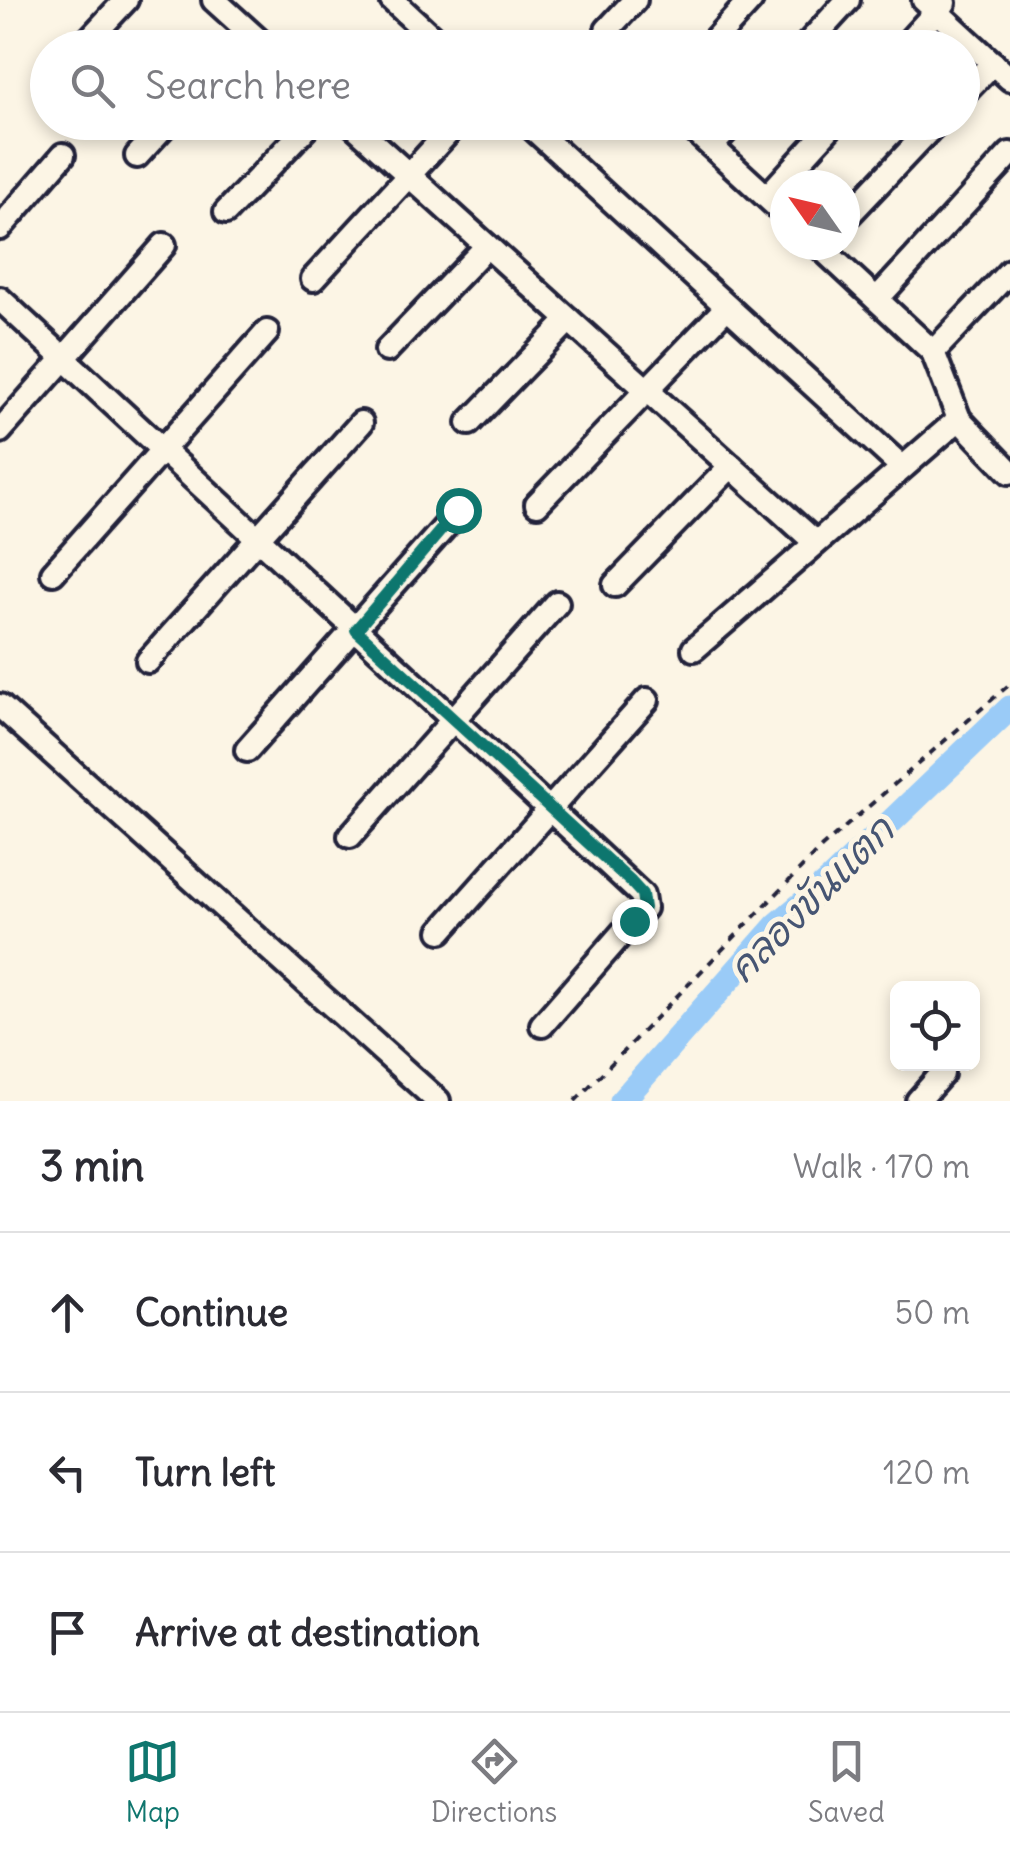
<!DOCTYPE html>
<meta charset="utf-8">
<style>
body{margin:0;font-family:Delius,"Playpen Sans Thai",sans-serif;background:#f7f7f7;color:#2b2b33}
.controls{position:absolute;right:30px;bottom:30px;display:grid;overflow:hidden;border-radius:15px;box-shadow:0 5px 15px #0003}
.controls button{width:90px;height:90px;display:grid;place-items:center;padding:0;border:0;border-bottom:2px solid #e1e1e2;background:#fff;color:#2b2b33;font:50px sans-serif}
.compass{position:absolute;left:770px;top:170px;width:90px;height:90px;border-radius:50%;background:#fff;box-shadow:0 5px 15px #0003;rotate:304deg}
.stop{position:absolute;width:30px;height:30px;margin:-22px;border:8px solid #0f766e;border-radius:50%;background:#fff}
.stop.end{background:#0f766e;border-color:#fff;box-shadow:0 2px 10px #0008}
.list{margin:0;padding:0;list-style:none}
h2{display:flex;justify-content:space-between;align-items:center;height:130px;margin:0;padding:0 40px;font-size:42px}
h2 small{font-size:32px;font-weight:400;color:#7c7c81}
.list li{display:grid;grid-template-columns:65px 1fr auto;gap:30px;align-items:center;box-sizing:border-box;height:160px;padding:0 40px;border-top:2px solid #e1e1e2}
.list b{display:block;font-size:38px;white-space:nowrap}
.list em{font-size:32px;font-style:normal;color:#7c7c81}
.icon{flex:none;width:55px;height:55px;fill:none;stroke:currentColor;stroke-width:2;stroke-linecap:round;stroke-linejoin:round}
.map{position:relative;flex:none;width:1010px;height:1101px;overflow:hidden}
.search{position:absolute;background:#fff;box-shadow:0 5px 15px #0003;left:30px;right:30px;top:30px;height:110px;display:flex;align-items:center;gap:25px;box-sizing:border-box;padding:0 35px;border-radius:55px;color:#7c7c81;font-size:38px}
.sheet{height:610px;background:#fff}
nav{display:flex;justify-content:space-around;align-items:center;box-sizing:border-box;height:140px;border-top:2px solid #e1e1e2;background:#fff;font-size:28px;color:#7c7c81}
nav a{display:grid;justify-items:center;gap:5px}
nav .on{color:#0f766e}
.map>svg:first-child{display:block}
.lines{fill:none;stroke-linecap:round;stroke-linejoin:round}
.canal{stroke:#9acbf7;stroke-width:25}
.minor-casing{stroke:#22223b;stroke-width:30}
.path{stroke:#22223b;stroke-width:4;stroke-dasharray:8 8;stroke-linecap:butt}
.minor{stroke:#fcf5e5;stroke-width:22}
.route{stroke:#0f766e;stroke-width:12}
.labels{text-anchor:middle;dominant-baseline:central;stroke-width:10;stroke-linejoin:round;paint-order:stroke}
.water-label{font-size:38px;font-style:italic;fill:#465573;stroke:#fcf5e5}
</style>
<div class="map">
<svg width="1010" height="1101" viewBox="0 0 1010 1101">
<rect width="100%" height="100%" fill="#fcf5e5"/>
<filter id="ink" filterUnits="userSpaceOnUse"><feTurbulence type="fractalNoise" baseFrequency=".01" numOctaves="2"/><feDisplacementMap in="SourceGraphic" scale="20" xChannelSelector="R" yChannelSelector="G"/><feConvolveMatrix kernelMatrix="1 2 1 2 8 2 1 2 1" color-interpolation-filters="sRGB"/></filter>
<g filter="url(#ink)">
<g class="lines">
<!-- canal -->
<polyline class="canal" points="622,1101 777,925 830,880 1010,708"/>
<!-- minor casing -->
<g class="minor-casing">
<g id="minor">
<polyline points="214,0 267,48"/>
<polyline points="392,0 444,48"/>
<polyline points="924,0 1010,79"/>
<polyline points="81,48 126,0"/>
<polyline points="604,48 607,30 635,0"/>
<polyline points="707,48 751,0"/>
<polyline points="804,48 848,0"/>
<polyline points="903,48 944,3"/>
<polyline points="962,95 993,63"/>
<polyline points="350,122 815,542"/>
<polyline points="526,122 902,467"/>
<polyline points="685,122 785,214"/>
<polyline points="712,146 734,122"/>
<polyline points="137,156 168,122"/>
<polyline points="767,197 835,122"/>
<polyline points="226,212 312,122"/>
<polyline points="845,219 937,122"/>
<polyline points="0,228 63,155"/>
<polyline points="818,245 933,352 959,419 1010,472"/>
<polyline points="313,279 458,122"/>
<polyline points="0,299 642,895 644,908 542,1025"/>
<polyline points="877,299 1010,154"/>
<polyline points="387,350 487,246"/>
<polyline points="933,352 1010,271"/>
<polyline points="469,423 569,320"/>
<polyline points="0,431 164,245"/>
<polyline points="537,504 727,307"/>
<polyline points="53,573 267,332"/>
<polyline points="615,585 731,466"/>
<polyline points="694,649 959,419"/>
<polyline points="148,661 361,423"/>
<polyline points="0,706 438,1101"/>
<polyline points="247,750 459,511"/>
<polyline points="350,836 557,603"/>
<polyline points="441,931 647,700"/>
<polyline points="918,1101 942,1074"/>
</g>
</g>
<!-- path -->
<polyline class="path" points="575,1101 822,847 1010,684"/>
<!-- minor -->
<use href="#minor" class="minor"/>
</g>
</g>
<g class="lines" filter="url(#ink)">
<!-- route -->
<polyline class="route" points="458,510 356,630 631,882 642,894 644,908 634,921"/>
</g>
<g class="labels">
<!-- water labels -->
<g class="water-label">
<text transform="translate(811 899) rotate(-45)">คลองขันแตก</text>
</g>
</g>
</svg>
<div class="controls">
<button><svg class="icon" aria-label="locate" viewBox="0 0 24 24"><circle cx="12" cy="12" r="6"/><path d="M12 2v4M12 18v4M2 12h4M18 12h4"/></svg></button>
</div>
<svg class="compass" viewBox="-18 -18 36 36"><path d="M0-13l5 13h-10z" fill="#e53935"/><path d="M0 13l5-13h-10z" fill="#7c7c81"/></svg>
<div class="stop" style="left:458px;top:510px"></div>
<div class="stop end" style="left:634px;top:921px"></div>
<div class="search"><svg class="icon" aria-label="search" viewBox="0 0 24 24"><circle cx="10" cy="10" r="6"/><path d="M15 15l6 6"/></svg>Search here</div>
</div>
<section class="sheet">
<h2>3 min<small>Walk · 170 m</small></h2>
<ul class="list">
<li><svg class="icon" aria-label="ahead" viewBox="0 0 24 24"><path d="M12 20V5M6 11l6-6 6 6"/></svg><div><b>Continue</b></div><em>50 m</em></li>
<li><svg class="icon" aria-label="left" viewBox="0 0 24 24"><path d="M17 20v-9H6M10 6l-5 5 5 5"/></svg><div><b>Turn left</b></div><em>120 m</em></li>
<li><svg class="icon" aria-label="arrive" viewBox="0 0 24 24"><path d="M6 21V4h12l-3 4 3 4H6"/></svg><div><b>Arrive at destination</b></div></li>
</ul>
</section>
<nav>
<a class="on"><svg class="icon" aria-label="map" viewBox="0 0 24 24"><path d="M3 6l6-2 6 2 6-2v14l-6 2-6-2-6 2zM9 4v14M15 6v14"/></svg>Map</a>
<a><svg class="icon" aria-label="directions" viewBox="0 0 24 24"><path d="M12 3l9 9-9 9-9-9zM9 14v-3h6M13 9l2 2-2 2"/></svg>Directions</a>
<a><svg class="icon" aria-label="saved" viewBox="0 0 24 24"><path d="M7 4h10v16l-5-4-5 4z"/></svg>Saved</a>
</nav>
